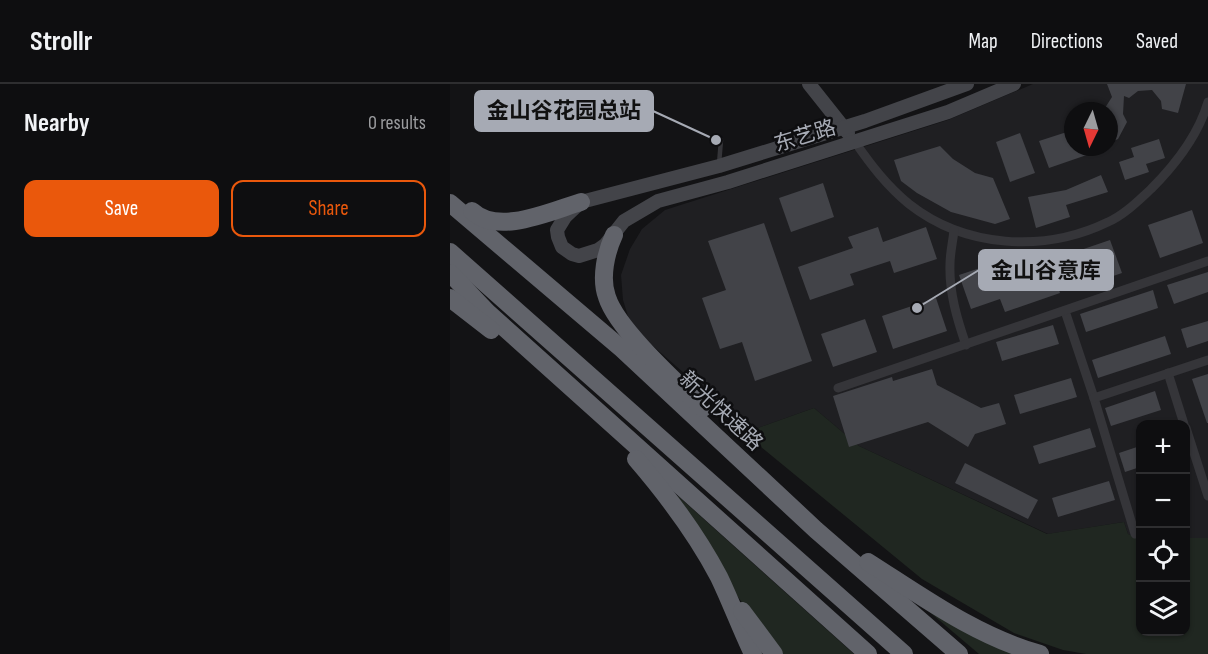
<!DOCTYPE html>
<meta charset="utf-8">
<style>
body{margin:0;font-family:"Sofia Sans Condensed","Noto Sans SC",sans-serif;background:#171719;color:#f1f3f6}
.controls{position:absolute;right:18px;bottom:18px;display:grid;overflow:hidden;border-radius:12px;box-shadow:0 2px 4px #0004}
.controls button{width:54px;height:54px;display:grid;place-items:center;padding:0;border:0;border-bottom:2px solid #2e2e30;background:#0e0e10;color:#f1f3f6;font:30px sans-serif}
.compass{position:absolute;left:614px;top:18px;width:54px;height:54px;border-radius:50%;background:#0e0e10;box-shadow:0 2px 4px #0004;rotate:185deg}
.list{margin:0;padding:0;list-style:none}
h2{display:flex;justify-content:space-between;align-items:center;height:78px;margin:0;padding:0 24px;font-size:26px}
h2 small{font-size:20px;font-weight:400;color:#9b9c9f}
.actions{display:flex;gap:12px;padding:18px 24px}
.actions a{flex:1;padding:14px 0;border:2px solid #ea580c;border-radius:12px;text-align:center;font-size:21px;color:#ea580c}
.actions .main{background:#ea580c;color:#fff}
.icon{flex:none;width:33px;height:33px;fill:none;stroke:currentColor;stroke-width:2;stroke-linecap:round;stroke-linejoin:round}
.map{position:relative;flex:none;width:758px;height:570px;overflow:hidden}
header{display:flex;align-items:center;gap:36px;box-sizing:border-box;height:84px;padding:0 30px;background:#0e0e10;border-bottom:2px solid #2e2e30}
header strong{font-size:28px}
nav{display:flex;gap:33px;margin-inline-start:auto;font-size:21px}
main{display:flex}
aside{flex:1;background:#0e0e10}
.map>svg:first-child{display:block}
.built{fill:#1f1f22;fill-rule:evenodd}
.green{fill:#202721}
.building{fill:#424348}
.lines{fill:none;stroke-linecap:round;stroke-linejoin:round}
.lane{stroke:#353539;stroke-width:4.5}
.street{stroke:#353539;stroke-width:9}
.secondary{stroke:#434449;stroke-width:14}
.highway{stroke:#61636a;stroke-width:18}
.labels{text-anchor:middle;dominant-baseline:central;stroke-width:5;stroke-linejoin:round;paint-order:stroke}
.street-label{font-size:21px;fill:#a6aab4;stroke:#0e0e10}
.leader{fill:none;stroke:#a6aab4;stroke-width:2}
.callout-dot{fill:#a6aab4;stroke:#0e0e10;stroke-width:2}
.callout{fill:#a6aab4;stroke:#a6aab4;stroke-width:2}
.callout-label{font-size:22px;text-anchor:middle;font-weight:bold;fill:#111}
</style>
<header>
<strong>Strollr</strong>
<nav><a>Map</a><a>Directions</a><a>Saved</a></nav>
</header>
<main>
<aside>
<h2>Nearby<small>0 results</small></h2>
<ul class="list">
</ul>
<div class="actions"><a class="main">Save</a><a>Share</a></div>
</aside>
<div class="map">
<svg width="758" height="570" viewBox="0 0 758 570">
<rect width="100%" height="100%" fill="#131315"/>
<!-- built -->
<path class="built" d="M 583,0 L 758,0 L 758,454 L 736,454 L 736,340 L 690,340 L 690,454 L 678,450 L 674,438 L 598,450 L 409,362 L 364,324 L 294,349 L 250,303 L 187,248 L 178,232 L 173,216 L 171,191 L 180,165 L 192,145 L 215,126 L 498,36 ZM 623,27 L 659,27 L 659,63 L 623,63 Z"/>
<!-- green -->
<g class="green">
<polygon points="364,324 409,362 597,450 674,438 678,450 690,454 690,548 736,548 736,454 758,454 758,570 636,570 613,566 564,549 472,495 294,349"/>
<polygon points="228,412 404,570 330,570 288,513 225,415"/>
<polygon points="476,525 572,570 529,570"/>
</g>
<!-- building -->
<g class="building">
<polygon points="657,0 736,0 728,29 712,25 711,17 702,6 688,7 679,14 674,12 673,30 677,38 668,55 659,59 659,27 653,27 662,13"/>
<polygon points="623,46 623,63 657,64 599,84 589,57"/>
<polygon points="570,49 585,89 560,98 546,58"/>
<polygon points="709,55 715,74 696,80 699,88 675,96 669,78 684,73 681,64"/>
<polygon points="490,62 503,75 525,89 543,94 560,135 545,140 501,128 467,109 451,97 444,76"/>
<polygon points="651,91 658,108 616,121 620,133 586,144 578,113 616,106"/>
<polygon points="373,99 384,133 341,148 329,114"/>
<polygon points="742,126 753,159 710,174 698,141"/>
<polygon points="314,139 362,277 305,297 292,258 270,265 252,214 276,206 258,157"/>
<polygon points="428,143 433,158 476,143 487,175 444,189 440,177 400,190 404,201 360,216 348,183 403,164 398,153"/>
<polygon points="660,156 672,189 628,204 616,171"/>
<polygon points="551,177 556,191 599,177 610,209 555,228 550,215 521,225 509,191"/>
<polygon points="758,188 758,208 724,220 717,201"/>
<polygon points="703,206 708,224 636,248 630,230"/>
<polygon points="486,214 497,247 443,265 432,232"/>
<polygon points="415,235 427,268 383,283 371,250"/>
<polygon points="758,237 758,257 737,264 731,245"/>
<polygon points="603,241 609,260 552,277 546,258"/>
<polygon points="715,252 721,270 648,294 642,276"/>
<polygon points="482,285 487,301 531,324 549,319 556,340 525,350 518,363 478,338 399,363 383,312 442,293 443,297"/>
<polygon points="758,290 758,339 757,339 742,295"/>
<polygon points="621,294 627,313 570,330 564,311"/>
<polygon points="705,307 711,326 661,342 655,324"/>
<polygon points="640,344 646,363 589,380 583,362"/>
<polygon points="690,362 690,383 675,388 669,369"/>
<polygon points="515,379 588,416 578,435 505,399"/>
<polygon points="659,397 665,416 608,433 602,414"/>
</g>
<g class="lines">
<!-- lane -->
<polyline class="lane" points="269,80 271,56"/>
<!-- street -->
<g class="street">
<path d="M 405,58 C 421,81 437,102 459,120 C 515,164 594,169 658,138 C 674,131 688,117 701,105 C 726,80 748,52 758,18"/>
<path d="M 504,146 C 503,157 500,169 500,180 C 499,208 507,235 516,261"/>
<polyline points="615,227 644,314 685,450"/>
<polyline points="718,289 734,340"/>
<polyline points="388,304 758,177"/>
<polyline points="644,314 758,276"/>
<polyline points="736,344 758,412"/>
</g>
<!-- secondary -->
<g class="secondary">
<polyline points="359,0 398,49"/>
<polyline points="517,0 415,37 269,82 131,118 115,133 107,146 108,153 112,163 122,170 129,172 148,166 155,161 174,137 208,117 278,98 438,47 498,28 564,0"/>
</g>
<!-- highway -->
<g class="highway">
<polyline points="0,119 172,265 366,446 509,570"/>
<path d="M 22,127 C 48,152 101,127 131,118"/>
<path d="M 164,151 C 156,168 150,194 157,213 C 167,245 227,299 253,324"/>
<polyline points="0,168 454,570"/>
<polyline points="0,189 37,228 418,570"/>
<polyline points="0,214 41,246"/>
<path d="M 186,375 C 217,411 247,451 269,493 C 281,518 291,545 303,570"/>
<path d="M 418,478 C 473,513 526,552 590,570"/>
<polyline points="292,527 324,570"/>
</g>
</g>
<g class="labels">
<!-- street labels -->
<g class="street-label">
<text transform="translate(355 52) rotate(-17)">东艺路</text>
<text transform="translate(271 327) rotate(43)">新光快速路</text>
</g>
</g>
<!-- callouts -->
<path class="leader" d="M266 56L203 27M467 224L529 186"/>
<g class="callout-dot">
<circle cx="266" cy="56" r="6"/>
<circle cx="467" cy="224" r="6"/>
</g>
<g class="callout">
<rect x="25" y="7" width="178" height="40" rx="6"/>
<rect x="529" y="166" width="134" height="40" rx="6"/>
</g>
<g class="callout-label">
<text x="114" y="34">金山谷花园总站</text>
<text x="596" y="194">金山谷意库</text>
</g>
</svg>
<div class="controls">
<button>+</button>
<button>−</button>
<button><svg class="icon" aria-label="locate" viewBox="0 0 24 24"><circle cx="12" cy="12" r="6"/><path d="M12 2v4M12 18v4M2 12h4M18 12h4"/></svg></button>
<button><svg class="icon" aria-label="layers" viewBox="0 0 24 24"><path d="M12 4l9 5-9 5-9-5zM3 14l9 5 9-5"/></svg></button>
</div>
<svg class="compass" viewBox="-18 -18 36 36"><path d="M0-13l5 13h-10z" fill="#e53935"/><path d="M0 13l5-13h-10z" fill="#9b9c9f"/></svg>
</div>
</main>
